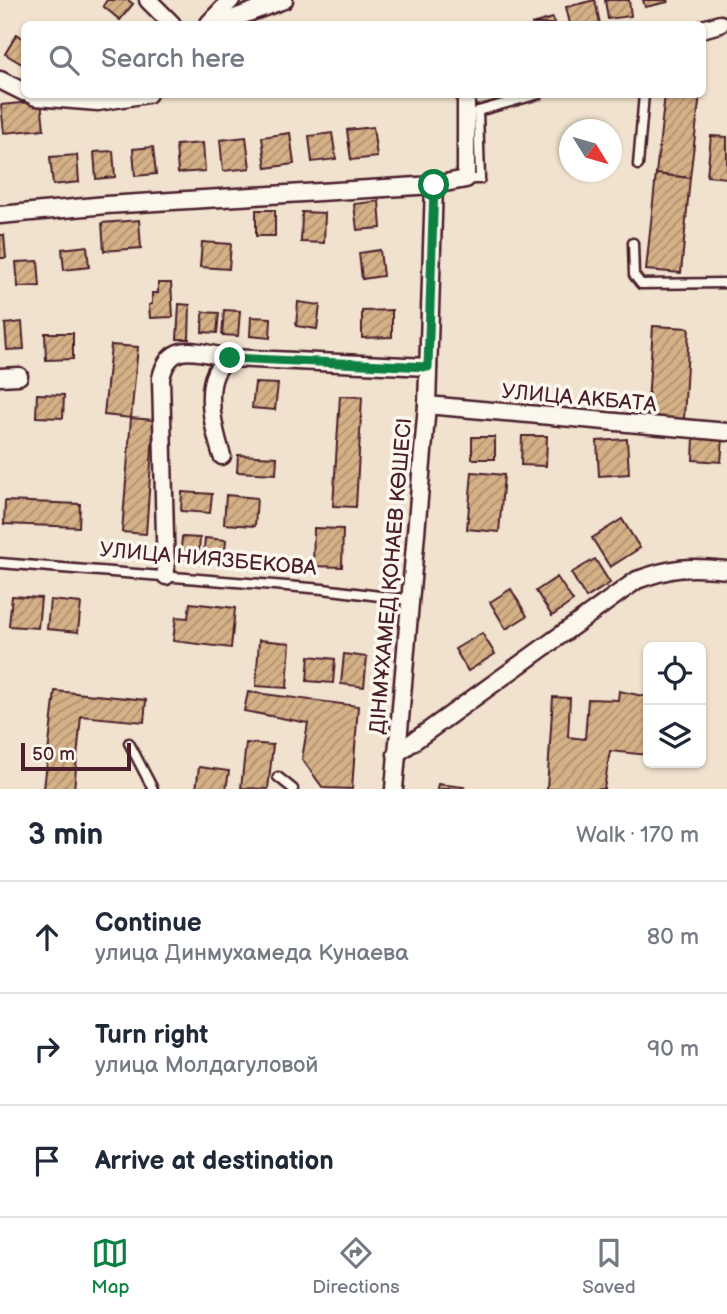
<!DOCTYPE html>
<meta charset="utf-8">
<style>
body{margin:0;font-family:"Balsamiq Sans",sans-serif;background:#f2f2f3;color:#1f2937}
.controls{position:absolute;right:21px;bottom:21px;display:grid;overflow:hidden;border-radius:10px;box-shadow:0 2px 5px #0004}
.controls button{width:63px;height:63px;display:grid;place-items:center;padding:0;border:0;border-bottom:2px solid #e0e1e3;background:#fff;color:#1f2937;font:35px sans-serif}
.compass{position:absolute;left:559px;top:119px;width:63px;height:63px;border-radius:50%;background:#fff;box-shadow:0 2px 5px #0004;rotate:127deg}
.scale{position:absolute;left:21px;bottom:18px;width:110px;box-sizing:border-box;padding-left:7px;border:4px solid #4a1f2b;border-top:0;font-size:19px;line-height:24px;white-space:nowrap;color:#4a1f2b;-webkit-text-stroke:5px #fbf7ec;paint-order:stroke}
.stop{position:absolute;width:21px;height:21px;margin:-16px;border:5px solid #0b8043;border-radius:50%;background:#fff}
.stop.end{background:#0b8043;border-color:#fff;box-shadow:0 2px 7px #0008}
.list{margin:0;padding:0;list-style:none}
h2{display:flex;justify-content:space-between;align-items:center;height:91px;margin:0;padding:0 28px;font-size:30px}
h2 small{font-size:23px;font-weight:400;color:#747a83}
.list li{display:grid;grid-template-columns:46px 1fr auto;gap:21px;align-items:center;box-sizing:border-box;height:112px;padding:0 28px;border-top:2px solid #e0e1e3}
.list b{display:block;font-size:26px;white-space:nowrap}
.list p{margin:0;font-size:23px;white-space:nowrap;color:#747a83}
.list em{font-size:23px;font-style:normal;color:#747a83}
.icon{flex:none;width:38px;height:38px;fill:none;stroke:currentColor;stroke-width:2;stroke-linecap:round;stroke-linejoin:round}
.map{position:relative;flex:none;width:727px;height:789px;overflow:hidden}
.search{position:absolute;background:#fff;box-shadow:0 2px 5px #0004;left:21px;right:21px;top:21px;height:77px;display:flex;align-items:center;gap:18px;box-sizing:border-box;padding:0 24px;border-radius:10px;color:#747a83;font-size:26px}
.sheet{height:427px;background:#fff}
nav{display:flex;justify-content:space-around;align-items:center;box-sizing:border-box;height:98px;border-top:2px solid #e0e1e3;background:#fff;font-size:19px;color:#747a83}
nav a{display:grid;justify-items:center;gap:4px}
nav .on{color:#0b8043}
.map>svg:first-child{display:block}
.building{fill:url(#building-hatch);stroke:#4a1f2b;stroke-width:2}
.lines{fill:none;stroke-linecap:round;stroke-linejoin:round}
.service-casing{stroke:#4a1f2b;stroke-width:13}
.minor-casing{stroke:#4a1f2b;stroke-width:21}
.service{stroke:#fbf7ec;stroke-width:8}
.minor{stroke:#fbf7ec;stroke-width:16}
.route{stroke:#0b8043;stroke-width:9}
.labels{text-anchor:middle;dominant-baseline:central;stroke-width:7;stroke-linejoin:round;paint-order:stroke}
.street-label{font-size:21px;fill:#4a1f2b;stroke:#fbf7ec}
</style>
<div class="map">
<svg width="727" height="789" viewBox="0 0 727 789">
<defs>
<pattern id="building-hatch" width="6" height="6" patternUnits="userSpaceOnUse" patternTransform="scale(1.75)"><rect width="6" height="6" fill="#d5b187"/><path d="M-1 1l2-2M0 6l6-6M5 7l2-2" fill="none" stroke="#af8f6f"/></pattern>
</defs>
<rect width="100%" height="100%" fill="#f0e2ce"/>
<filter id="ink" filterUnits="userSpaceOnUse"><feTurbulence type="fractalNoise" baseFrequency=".0143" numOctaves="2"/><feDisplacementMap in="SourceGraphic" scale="14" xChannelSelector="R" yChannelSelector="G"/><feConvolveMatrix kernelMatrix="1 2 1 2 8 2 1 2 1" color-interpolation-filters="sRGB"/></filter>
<g filter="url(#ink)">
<!-- building -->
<g class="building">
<polygon points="107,0 128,0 133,4 120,20 103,6"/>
<polygon points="595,0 600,24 570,24 566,7"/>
<polygon points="605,0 629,0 631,16 608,19"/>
<polygon points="643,0 667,0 668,2 645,7"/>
<polygon points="553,18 555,24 531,24"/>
<polygon points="17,34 24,39 24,60 22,64 5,54"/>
<polygon points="665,94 700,94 690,178 656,174"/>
<polygon points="41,101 44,129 4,133 1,105"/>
<polygon points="373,127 377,157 351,160 347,130"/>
<polygon points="290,133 294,164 266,168 262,137"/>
<polygon points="332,133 336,159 312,162 309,136"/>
<polygon points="711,136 727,137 727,178 707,176"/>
<polygon points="246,137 250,168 223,171 220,140"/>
<polygon points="203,143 205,171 178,173 176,145"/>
<polygon points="153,147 156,174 135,176 133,149"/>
<polygon points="113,151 115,177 96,179 94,152"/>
<polygon points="77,155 79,182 53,185 50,157"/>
<polygon points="656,174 690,178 681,273 646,270"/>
<polygon points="379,201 381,228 357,230 354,204"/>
<rect x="256" y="210" width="19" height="26"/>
<polygon points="302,212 325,213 324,243 301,242"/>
<polygon points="139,220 141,248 104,251 102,223"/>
<polygon points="0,235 4,235 6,258 0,258"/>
<polygon points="202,242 231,244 229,269 200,267"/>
<polygon points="87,246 89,267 64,270 62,249"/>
<polygon points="380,250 383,276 362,279 359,253"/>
<polygon points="38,261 40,286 18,287 16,262"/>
<polygon points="158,283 171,283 173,317 150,318 149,305 152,304 152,293 158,293"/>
<polygon points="298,302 320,305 317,329 296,326"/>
<polygon points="179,304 190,305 189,339 177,339"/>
<polygon points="224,310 240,311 238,336 222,335"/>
<polygon points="392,310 392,337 362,338 362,311"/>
<polygon points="203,312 219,313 217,333 202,332"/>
<polygon points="251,317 271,318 270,338 250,336"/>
<polygon points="22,322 24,349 7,350 5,324"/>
<polygon points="653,326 689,328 684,419 647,418"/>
<polygon points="45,333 73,333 73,359 46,360"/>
<polygon points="111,345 138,347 131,418 104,415"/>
<polygon points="255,383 278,384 275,410 252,408"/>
<polygon points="37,394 64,395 63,418 36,417"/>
<polygon points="340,396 362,397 356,507 333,506"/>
<polygon points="131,418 154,420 146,534 122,532"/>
<polygon points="522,436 547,436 546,466 521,465"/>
<rect x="472" y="437" width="23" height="22"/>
<polygon points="694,437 723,439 721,462 693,460"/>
<polygon points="627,439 629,474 599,476 597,441"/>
<polygon points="238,455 277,457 276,474 237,472"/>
<polygon points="472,472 504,475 499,532 467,529"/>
<polygon points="182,492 212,494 210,513 181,511"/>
<polygon points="226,495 257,498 255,526 224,524"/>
<polygon points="5,501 80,504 79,527 4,524"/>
<polygon points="622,519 640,548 610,567 592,538"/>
<polygon points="314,528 343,529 342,567 313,566"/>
<polygon points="182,537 200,538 198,560 180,559"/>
<polygon points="205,538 226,540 224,562 203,560"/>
<polygon points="595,559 610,583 586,598 571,573"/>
<polygon points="557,577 573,601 552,616 536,591"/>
<polygon points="511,589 527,616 506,629 490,602"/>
<polygon points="12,596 41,598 38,628 9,626"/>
<polygon points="50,600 81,603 78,632 47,629"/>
<polygon points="190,603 235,608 231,648 173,641 176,617 188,618"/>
<polygon points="482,633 495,654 468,671 455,649"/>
<polygon points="259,640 290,643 287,688 256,686"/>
<polygon points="344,654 367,657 364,687 341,684"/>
<polygon points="309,656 335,659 333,683 307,681"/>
<polygon points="55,691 146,700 144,722 81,716 74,789 44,789"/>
<polygon points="619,691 648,697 648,755 610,751 604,789 547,789 553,697 570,698 568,737 585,739 588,699 618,700"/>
<polygon points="248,692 358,706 352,789 323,788 302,759 308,723 244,711"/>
<polygon points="246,743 273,745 268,789 241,788"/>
<polygon points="199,767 229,771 226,789 196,789"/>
<polygon points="438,784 464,787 463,789 437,789"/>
</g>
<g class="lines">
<!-- service casing -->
<g class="service-casing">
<g id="service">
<polyline points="638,165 644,94"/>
<polyline points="466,179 480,179 478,111 539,94"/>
<polyline points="633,243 634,275 641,284 727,283"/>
<polyline points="0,563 323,589 412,600"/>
<polyline points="129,743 153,789"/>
<polyline points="278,777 293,789"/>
</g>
</g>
<!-- minor casing -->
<g class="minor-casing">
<g id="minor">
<polyline points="148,0 172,24"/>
<polyline points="209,23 231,0"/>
<polyline points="218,24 284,0"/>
<polyline points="702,29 720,24"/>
<polyline points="0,80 24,92"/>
<polyline points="30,94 36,97 98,102 148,94"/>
<polyline points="0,215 106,205 434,185 466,179 466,99 468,94"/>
<polyline points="0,377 19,376"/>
<polyline points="427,405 727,432"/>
<path d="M 222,456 C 214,430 198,374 230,358 L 428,367"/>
<path d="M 166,576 L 161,378 C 170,338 199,353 230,358"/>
<path d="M 396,754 L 637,580 C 673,567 688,566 727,570"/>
<polyline points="394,789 427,405 434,185"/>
</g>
</g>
<!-- service -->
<use href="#service" class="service"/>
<!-- minor -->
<use href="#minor" class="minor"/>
</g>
</g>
<g class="lines" filter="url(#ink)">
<!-- route -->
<polyline class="route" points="230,358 428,367 434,185"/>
</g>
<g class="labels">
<!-- street labels -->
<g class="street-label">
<text transform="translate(579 398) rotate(5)">УЛИЦА АКБАТА</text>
<text transform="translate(208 559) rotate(5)">УЛИЦА НИЯЗБЕКОВА</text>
<text transform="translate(391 576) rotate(-85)">ДІНМҰХАМЕД ҚОНАЕВ КӨШЕСІ</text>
</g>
</g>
</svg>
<div class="controls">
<button><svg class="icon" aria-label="locate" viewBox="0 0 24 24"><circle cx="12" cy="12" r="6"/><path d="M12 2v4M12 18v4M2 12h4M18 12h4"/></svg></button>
<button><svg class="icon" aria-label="layers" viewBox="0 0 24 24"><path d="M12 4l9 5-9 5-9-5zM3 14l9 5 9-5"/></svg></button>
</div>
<svg class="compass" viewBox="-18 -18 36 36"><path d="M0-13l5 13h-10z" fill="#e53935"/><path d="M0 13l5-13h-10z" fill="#747a83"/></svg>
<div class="scale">50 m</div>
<div class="stop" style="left:434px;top:185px"></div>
<div class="stop end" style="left:230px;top:358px"></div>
<div class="search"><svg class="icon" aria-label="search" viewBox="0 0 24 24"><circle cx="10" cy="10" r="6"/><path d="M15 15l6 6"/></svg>Search here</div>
</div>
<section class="sheet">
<h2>3 min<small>Walk · 170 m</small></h2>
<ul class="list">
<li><svg class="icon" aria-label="ahead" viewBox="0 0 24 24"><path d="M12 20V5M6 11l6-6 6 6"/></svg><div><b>Continue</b><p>улица Динмухамеда Кунаева</p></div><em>80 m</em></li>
<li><svg class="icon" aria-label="right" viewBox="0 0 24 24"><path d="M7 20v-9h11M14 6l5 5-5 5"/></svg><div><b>Turn right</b><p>улица Молдагуловой</p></div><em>90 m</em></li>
<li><svg class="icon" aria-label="arrive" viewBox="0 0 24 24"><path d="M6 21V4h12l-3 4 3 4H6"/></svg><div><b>Arrive at destination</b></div></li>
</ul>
</section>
<nav>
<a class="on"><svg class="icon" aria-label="map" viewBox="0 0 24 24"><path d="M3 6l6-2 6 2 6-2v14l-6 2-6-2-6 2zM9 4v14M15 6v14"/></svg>Map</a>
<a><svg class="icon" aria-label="directions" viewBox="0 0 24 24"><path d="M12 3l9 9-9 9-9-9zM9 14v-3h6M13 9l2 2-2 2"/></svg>Directions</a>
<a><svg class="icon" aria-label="saved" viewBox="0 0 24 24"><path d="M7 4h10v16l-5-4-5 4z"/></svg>Saved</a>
</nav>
